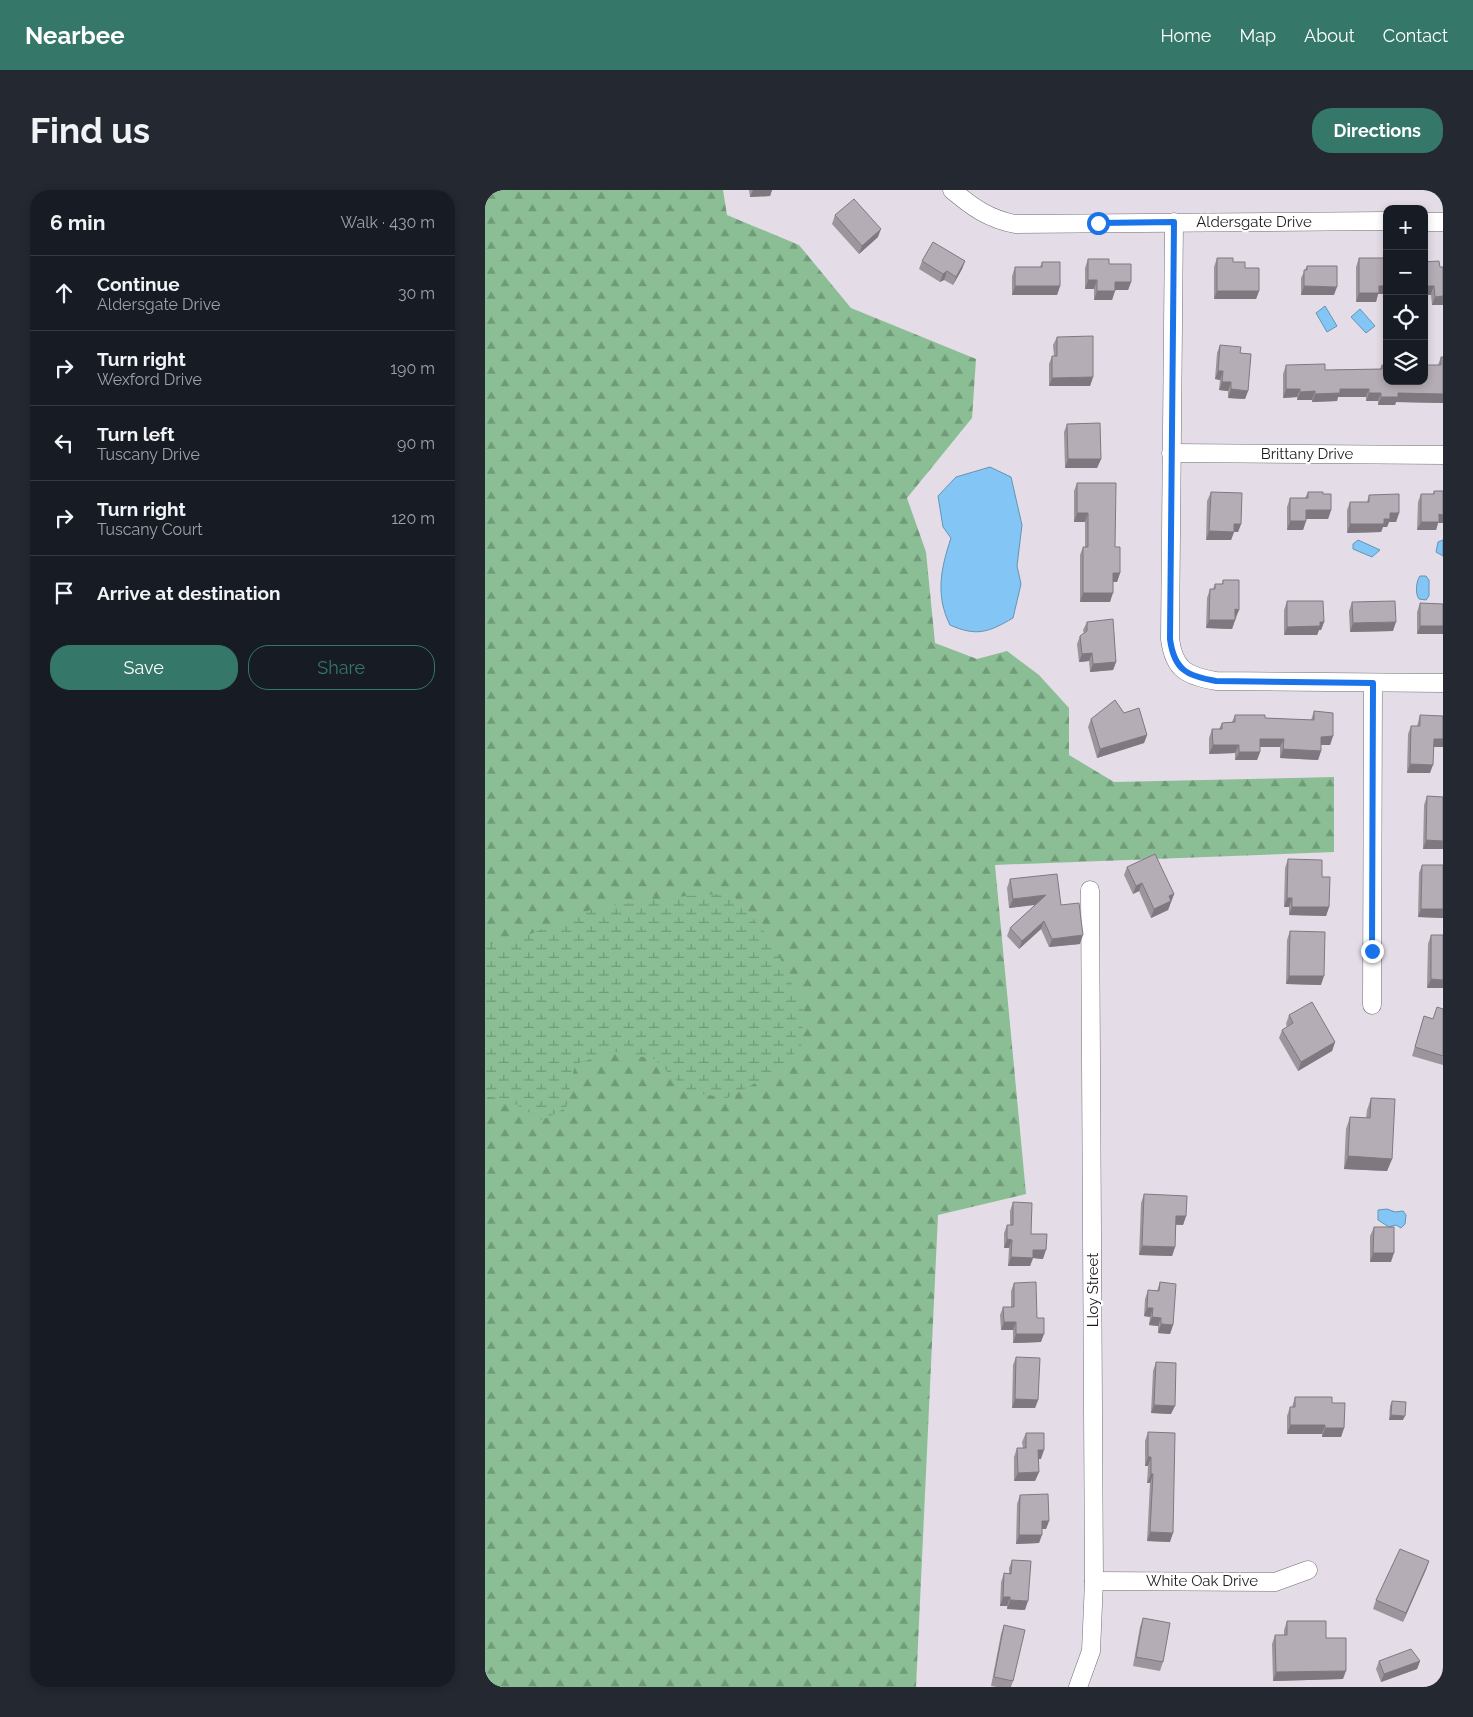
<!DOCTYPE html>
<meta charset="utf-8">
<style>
body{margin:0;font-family:Raleway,sans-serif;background:#242831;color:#f1f3f6}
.controls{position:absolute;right:15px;top:15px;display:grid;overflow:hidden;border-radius:10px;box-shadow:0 2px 8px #0003}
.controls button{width:45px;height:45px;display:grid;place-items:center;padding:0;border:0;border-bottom:1px solid #363941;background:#171b24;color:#f1f3f6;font:25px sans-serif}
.stop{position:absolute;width:15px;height:15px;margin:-11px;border:4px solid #1a73e8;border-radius:50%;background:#fff}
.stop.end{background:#1a73e8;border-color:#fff;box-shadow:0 1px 5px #0008}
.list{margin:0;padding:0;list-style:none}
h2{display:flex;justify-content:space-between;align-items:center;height:65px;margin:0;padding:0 20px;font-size:21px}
h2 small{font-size:16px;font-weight:400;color:#9ea1a6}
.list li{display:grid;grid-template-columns:32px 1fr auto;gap:15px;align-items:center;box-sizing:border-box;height:75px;padding:0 20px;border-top:1px solid #363941}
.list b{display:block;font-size:19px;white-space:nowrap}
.list p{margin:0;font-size:16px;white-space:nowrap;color:#9ea1a6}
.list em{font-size:16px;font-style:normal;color:#9ea1a6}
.actions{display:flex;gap:10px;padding:15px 20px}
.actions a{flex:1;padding:11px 0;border:1px solid #357768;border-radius:20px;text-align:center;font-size:18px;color:#357768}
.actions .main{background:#357768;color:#fff}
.icon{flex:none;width:28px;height:28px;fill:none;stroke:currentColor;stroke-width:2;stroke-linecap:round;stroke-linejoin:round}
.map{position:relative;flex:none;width:958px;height:1497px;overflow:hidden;border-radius:20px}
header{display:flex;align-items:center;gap:30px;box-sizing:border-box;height:70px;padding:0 25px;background:#357768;color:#fff}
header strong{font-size:24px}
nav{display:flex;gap:28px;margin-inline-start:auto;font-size:18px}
.intro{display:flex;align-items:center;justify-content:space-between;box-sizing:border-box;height:120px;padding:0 30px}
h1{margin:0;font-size:35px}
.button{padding:12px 22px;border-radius:20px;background:#357768;color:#fff;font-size:18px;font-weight:700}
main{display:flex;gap:30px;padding:0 30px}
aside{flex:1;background:#171b24;border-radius:20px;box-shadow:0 2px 8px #0003}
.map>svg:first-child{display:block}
.forest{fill:url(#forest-firs)}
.wetland{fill:url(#wetland-marsh)}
.water{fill:#83c6f5;stroke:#6493b4}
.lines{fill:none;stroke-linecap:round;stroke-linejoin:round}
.minor-casing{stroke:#736d75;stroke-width:19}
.minor{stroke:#fff;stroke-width:18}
.wall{fill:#9c959c}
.shaded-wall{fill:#7f797f}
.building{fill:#b5adb5;stroke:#7f797f}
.route{stroke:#1a73e8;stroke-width:6}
.labels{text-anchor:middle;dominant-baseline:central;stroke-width:4.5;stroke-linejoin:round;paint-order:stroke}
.street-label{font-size:15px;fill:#1d1b1e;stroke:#fff}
</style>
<header>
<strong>Nearbee</strong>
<nav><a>Home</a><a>Map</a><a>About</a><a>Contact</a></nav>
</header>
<div class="intro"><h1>Find us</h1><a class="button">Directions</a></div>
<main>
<aside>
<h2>6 min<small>Walk · 430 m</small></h2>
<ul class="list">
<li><svg class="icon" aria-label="ahead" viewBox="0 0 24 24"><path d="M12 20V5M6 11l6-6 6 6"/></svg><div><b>Continue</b><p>Aldersgate Drive</p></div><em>30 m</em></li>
<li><svg class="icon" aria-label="right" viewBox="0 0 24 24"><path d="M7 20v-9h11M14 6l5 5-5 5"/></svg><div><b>Turn right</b><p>Wexford Drive</p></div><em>190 m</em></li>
<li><svg class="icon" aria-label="left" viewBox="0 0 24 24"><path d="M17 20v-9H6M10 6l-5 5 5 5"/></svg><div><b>Turn left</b><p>Tuscany Drive</p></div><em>90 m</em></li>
<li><svg class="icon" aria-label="right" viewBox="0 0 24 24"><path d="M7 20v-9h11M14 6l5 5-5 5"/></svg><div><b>Turn right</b><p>Tuscany Court</p></div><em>120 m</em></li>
<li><svg class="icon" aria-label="arrive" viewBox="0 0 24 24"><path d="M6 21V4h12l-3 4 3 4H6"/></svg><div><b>Arrive at destination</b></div></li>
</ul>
<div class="actions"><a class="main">Save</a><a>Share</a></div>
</aside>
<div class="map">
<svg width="958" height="1497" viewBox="0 0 958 1497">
<defs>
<pattern id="forest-firs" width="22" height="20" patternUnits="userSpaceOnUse" patternTransform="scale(1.25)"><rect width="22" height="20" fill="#8bbe95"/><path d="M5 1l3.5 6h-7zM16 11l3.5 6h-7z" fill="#719a79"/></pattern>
<pattern id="wetland-marsh" width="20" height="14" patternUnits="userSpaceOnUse" patternTransform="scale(1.25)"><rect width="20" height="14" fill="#8bbe95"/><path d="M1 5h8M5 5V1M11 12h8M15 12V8" fill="none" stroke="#719a79"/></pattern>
</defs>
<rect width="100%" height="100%" fill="#e4dde7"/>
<!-- forest -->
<polygon class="forest" points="0,0 238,0 242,25 314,55 366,118 491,169 487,228 422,308 441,362 450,453 492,469 522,461 554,485 584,518 584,565 629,592 849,587 849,662 510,675 541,1004 453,1025 431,1497 0,1497"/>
<!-- wetland -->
<polygon class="wetland" points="246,703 288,752 319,822 316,857 284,886 242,908 204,902 169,869 130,862 90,874 81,918 57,930 20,908 0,907 0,752 15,756 110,718 189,707"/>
<!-- water -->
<g class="water">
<polygon points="840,116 852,136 842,142 831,123"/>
<polygon points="875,119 890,136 881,143 866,127"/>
<path d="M 505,277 L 526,287 L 537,335 L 532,376 L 536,394 L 528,428 C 504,442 492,447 465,435 C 450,405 456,378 466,348 L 458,337 L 453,306 L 471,287 Z"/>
<polygon points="873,350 895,360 887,367 868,359 868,354"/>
<polygon points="958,350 958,366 951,362 953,352"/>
<path d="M 935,386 L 941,386 L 944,390 L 944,406 L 941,410 L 934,409 C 930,404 931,391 935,386 Z"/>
<polygon points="902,1019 910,1022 918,1021 921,1025 920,1034 916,1038 911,1035 904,1037 893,1030 893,1020"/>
</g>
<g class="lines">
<!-- minor casing -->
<g class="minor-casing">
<g id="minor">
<path d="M 467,0 C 487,17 504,29 530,34 L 902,31"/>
<path d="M 689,32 L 685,449 C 689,480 702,486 731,491 L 958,493"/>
<polyline points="939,32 958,32"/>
<polyline points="686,263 958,265"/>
<polyline points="887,815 888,493"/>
<polyline points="609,1391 790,1392 823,1380"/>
<polyline points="593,1497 606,1461 609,1391 605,700"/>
</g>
</g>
<!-- minor -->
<use href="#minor" class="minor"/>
</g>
<!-- wall -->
<g class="wall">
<polygon points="264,0 287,0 285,6 265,7"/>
<polygon points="350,25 393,47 374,64 347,34"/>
<polygon points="732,68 760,78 774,101 771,109 729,109 729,77"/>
<polygon points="874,68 902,75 902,104 893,104 891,112 871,112 871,77"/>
<polygon points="603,69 624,74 646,92 643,100 630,100 627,110 609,110 609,99 600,99 600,78"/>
<polygon points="437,71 480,71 477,79 468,95 459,90 455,92 434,79"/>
<polygon points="557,72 575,96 572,105 527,105 527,86 530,77 555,77"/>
<polygon points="822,76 849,105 816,105 816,88"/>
<polygon points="955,77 958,77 958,115 947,115 946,105"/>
<polygon points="572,147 608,187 605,196 564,196 564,174 567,166 569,166 568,155"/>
<polygon points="735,155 755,163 763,201 760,209 743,208 743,201 734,200 735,190 730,189 732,163"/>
<polygon points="956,167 958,167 958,213 911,212 910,215 893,215 893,211 881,211 881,207 853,207 852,211 827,212 827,210 812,210 812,207 798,208 798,184 801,175 840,180 895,179 897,175 902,191 939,180 941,175 953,175"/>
<polygon points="582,234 616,269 612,278 580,278 579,242"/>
<polygon points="592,293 630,357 635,383 632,392 628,392 625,412 595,412 595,365 598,357 600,357 600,332 589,332 589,301"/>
<polygon points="949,301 953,333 951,340 932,340 933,312 936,304 948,304"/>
<polygon points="726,302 756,334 753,342 749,342 746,350 721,350 722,311"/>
<polygon points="823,302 838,304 846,320 843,329 821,329 821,331 818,340 802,340 802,317 805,308 820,308"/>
<polygon points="884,305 914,323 911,332 904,332 902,337 898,337 896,342 862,343 862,320 865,312 882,312"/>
<polygon points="738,390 754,420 747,439 721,438 722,408 725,399 728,399 730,394 737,394"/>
<polygon points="802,411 839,432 836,440 834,440 832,445 799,445 799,420"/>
<polygon points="867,412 908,441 865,442 864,421"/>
<polygon points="935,413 958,414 932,444 932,422"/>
<polygon points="602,432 631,472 628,480 605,482 604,471 594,472 592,454 595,446 599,444 598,440"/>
<polygon points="829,521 848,546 845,555 836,555 836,561 833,570 795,568 795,557 775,557 775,562 772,570 750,570 750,563 724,564 724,548 727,539 734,539 737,533 747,532 750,525 780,528 826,530"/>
<polygon points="935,525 948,557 945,583 922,583 923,544 926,536 932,536"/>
<polygon points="606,529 662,545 659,553 612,568 603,537"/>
<polygon points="942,606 958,607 958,659 938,659 939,615"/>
<polygon points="803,669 844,717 841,726 804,725 804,717 799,717 800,678"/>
<polygon points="937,675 958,675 958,728 933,727 934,683"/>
<polygon points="642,677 689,704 683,720 666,728 654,701 648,704 639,685"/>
<polygon points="525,689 576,715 595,754 564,757 556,739 534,759 522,746 525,738 551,714 524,718 522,698"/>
<polygon points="805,741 836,795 801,794 802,750"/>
<polygon points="946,745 958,798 942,798 943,754"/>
<polygon points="958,819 958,875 927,866 939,826 948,829"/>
<polygon points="804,825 850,852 847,861 813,881 794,848 797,840 802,837 801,834"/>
<polygon points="886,908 907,969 902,981 859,979 861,939 865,927 881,928 882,920"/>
<polygon points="659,1004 701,1026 698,1035 691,1035 690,1057 687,1066 654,1065 656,1013"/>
<polygon points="528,1012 546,1044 558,1069 548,1068 545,1076 523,1076 524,1058 519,1058 519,1043 522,1035 525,1035 525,1021"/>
<polygon points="889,1037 906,1072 885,1072 885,1046"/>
<polygon points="675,1092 688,1135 685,1144 673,1143 673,1136 664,1135 665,1127 659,1126 660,1109 663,1100 672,1101"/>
<polygon points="529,1093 552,1128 556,1152 528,1153 528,1140 516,1140 515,1125 518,1117 526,1117 526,1101"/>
<polygon points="531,1167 553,1210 550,1218 527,1218 528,1175"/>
<polygon points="671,1172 686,1224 666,1223 668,1181"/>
<polygon points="810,1207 847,1213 859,1238 856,1247 837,1247 837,1244 802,1244 802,1226 805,1217 807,1217"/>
<polygon points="907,1211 918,1230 904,1230 905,1216"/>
<polygon points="663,1242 685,1352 662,1351 665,1293 662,1293 663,1276 660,1276 660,1251"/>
<polygon points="541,1243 556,1269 553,1269 554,1282 550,1291 529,1291 529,1267 532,1258 538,1258 537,1252"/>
<polygon points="535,1305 564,1331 561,1339 557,1339 554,1353 531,1354 532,1314"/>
<polygon points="527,1370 540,1420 522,1419 522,1416 515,1416 516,1392 519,1383 524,1383 524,1378"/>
<polygon points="944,1371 918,1432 888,1419 891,1410"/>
<polygon points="658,1428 678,1472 675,1481 648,1476 655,1437"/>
<polygon points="802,1431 841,1448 858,1489 788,1491 787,1454 790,1445 799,1445 799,1440"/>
<polygon points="519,1435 528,1491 526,1497 512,1497 506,1496 516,1444"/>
<polygon points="894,1471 935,1471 932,1479 896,1492 891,1479"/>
</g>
<!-- shaded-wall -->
<g class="shaded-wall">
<polygon points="268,0 287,0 285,6 265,7"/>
<polygon points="396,39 393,47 374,64 377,56"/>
<polygon points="480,71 477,79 468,95 471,87"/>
<polygon points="462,81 459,90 455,92 458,84"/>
<polygon points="603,90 612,90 609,99 600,99"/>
<polygon points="630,92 646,92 643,100 627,100"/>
<polygon points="530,96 575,96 572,105 527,105"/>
<polygon points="819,96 852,97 849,105 816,105"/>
<polygon points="894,96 902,96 902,104 893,104 891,112 871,112 874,103"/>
<polygon points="939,96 949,96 946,105 939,105"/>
<polygon points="612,101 630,101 627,110 609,110"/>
<polygon points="732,101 774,101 771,109 729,109"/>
<polygon points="958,106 958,115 947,115 950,107"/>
<polygon points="733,181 738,181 735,190 730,189"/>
<polygon points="608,187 605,196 564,196 567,188"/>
<polygon points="737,192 746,192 743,201 734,200"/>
<polygon points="746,199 763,201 760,209 743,208"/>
<polygon points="801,199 815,199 812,207 798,208"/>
<polygon points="855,199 884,199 881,207 853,207 852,211 827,212 830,204"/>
<polygon points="830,201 827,210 812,210 815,202"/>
<polygon points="884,203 896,203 893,211 881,211"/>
<polygon points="913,203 958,204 958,213 911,212 910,215 893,215 896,207"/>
<polygon points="583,269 616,269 612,278 580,278"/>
<polygon points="821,320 846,320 843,329 818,329"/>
<polygon points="592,323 603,323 600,332 589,332"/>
<polygon points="905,323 914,323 911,332 904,332 902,337 898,337 896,342 862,343 865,334 899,329"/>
<polygon points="954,324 958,325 958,333 953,333 951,340 932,340 936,332"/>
<polygon points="805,331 821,331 818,340 802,340"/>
<polygon points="749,334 756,334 753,342 749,342 746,350 721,350 724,341"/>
<polygon points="628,383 635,383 632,392 625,392"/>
<polygon points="598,403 628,403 625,412 595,412"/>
<polygon points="750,419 754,420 750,428 747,428"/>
<polygon points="724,430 750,430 747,439 721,438"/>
<polygon points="835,432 839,432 836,440 834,440 832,445 799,445 802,437"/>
<polygon points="911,432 908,441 865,442 868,433"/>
<polygon points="935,436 958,436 958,444 932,444"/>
<polygon points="607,463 604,471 594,472 597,464"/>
<polygon points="631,472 628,480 605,482 608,474"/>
<polygon points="662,545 659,553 612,568 615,559"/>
<polygon points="848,546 845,555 833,555 836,547"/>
<polygon points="775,549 799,549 795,557 772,557"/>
<polygon points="949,549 958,549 958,557 946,557"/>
<polygon points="728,555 754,555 750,563 724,564"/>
<polygon points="798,559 836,561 833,570 795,568"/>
<polygon points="754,562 775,562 772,570 750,570"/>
<polygon points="925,574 948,575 945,583 922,583"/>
<polygon points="941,650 958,651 958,659 938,659"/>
<polygon points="657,693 654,701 648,704 651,696"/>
<polygon points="689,704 683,720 666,728 669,719 684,706"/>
<polygon points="561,705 558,714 524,718 528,709"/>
<polygon points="802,708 807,708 804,717 799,717"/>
<polygon points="807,717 844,717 841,726 804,725"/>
<polygon points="936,719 958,719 958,728 933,727"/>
<polygon points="559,731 556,739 534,759 537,751"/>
<polygon points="598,745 595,754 564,757 567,749"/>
<polygon points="804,786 839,786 836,795 801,794"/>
<polygon points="946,789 958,790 958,798 942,798"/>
<polygon points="850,852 847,861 813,881 816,872"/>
<polygon points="863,966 907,969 902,981 859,979"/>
<polygon points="691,1026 701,1026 698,1035 688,1034"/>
<polygon points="522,1049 527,1050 524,1058 519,1058"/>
<polygon points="657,1056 690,1057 687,1066 654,1065"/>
<polygon points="548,1060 561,1060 558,1069 548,1068 545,1076 523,1076 526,1067"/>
<polygon points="888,1063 909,1063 906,1072 885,1072"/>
<polygon points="662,1118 668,1118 665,1127 659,1126"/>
<polygon points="667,1127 676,1128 673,1136 664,1135"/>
<polygon points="519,1132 531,1132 528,1140 516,1140"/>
<polygon points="676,1134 688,1135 685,1144 673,1143"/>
<polygon points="531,1144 559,1144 556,1152 528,1153"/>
<polygon points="530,1209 553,1210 550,1218 527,1218"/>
<polygon points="669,1215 690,1216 686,1224 666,1223"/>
<polygon points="906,1225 920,1226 918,1230 904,1230"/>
<polygon points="805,1235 840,1235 837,1244 802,1244"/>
<polygon points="840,1238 859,1238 856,1247 837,1247"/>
<polygon points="553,1260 559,1260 556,1269 550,1269"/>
<polygon points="663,1267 666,1267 663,1276 660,1276"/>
<polygon points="554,1282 550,1291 529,1291 533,1283"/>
<polygon points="666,1284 668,1284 665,1293 662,1293"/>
<polygon points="557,1331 564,1331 561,1339 554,1339"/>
<polygon points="665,1342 688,1343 685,1352 662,1351"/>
<polygon points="534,1345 557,1345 554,1353 531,1354"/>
<polygon points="944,1371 941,1380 918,1432 921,1423"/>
<polygon points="518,1407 525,1407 522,1416 515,1416"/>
<polygon points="525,1410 543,1411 540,1420 522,1419"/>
<polygon points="935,1471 932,1479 896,1492 899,1484"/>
<polygon points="861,1481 858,1489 788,1491 791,1482"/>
</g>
<!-- building -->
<g class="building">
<polygon points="369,9 396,39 377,56 350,25"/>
<polygon points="448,52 480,71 471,87 462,81 458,84 437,71"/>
<polygon points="732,68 748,68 748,72 760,72 760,78 774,78 774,101 732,101"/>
<polygon points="874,68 899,68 899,75 902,75 902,96 894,96 894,103 874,103"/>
<polygon points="603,69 624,69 624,74 646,74 646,92 630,92 630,101 612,101 612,90 603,90"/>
<polygon points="954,71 955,77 958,77 958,106 950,107 949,96 939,96 939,72"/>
<polygon points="557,72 575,72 575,96 530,96 530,77 557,77"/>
<polygon points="822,76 852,76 852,97 819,96 819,80 822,80"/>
<polygon points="608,146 608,187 567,188 567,166 572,166 572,147"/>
<polygon points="735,155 756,157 755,163 766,164 763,201 746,199 746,192 737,192 738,181 733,181"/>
<polygon points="956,167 958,167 958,204 913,203 913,207 896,207 896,203 884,203 884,199 855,199 855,203 830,204 830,201 815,202 815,199 801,199 801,175 840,174 840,180 897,179 897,175 902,175 902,191 939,191 939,180 941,180 941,175 956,175"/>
<polygon points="615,233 616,269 583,269 582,234"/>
<polygon points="592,293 631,293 630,357 635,357 635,383 628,383 628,403 598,403 598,357 603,357 603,323 592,323"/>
<polygon points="949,301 958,301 958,325 954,324 954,332 936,332 936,304 949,304"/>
<polygon points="726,302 757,303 756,334 749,334 749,342 724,341"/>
<polygon points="823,302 838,302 838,304 846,304 846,320 821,320 821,331 805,331 805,308 823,308"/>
<polygon points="914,304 914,323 905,323 905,329 899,329 899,334 865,334 865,312 884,312 884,305"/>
<polygon points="738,390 754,390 754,420 750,419 750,430 724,430 725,399 730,399 730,394 738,394"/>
<polygon points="802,411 838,411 839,432 835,432 835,436 802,437"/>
<polygon points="910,411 911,432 868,433 867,412"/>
<polygon points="935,413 958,414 958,436 935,436"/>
<polygon points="628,429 631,472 608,474 607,463 597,464 595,446 602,441 602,432"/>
<polygon points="630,510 639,523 654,518 662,545 615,559 606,529"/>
<polygon points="829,521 848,523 848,546 836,547 836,561 798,559 799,549 775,549 775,562 754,562 754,555 728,555 727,539 737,539 737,533 750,532 750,525 780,525 780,528 829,530"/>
<polygon points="935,525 958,526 958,549 949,549 948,575 925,574 926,536 935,536"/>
<polygon points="942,606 958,607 958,651 941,650"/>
<polygon points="670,664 689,704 684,706 686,711 669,719 657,693 651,696 642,677"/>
<polygon points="803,669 837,670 837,687 845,687 844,717 807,717 807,708 802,708"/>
<polygon points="937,675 958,675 958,719 936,719"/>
<polygon points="572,684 576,715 594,713 598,745 567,749 559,731 537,751 525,738 561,705 528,709 525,689"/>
<polygon points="805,741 840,742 839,786 804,786"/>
<polygon points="946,745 958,745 958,790 946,789"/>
<polygon points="827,812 850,852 816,872 797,840 808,833 804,825"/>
<polygon points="952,817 958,819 958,866 930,857 939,826 948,829"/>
<polygon points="886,908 910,909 907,969 863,966 865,927 885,928"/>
<polygon points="659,1004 702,1006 701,1026 691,1026 690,1057 657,1056"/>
<polygon points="528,1012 547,1013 546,1044 562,1044 561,1060 548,1060 548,1068 526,1067 527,1050 522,1049 522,1035 528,1035"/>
<polygon points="889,1037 909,1037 909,1063 888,1063"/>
<polygon points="551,1092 552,1128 559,1128 559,1144 531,1144 531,1132 519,1132 518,1117 529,1117 529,1093"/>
<polygon points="675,1092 691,1094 688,1135 676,1134 676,1128 667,1127 668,1118 662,1118 663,1100 674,1101"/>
<polygon points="531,1167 555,1168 553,1210 530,1209"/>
<polygon points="671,1172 691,1173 690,1216 669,1215"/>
<polygon points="810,1207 847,1207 847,1213 860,1213 859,1238 840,1238 840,1235 805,1235 805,1217 810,1217"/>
<polygon points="907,1211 921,1212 920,1226 906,1225"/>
<polygon points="663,1242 690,1243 688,1343 665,1342 668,1284 666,1284 666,1267 663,1267"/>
<polygon points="541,1243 559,1243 559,1260 553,1260 554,1282 533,1283 532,1258 541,1258"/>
<polygon points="563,1304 564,1331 557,1331 557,1345 534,1345 535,1305"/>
<polygon points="915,1359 944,1371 921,1423 891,1410"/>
<polygon points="527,1370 546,1371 543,1411 525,1410 525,1407 518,1407 519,1383 526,1384"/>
<polygon points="658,1428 685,1433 678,1472 651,1467"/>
<polygon points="802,1431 841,1431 841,1448 861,1448 861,1481 791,1482 790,1445 802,1445"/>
<polygon points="519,1435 540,1440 528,1491 509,1487"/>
<polygon points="926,1459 935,1471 899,1484 894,1471"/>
</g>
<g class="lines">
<!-- route -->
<path class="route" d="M 613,33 L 689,32 L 685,449 C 689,480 702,486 731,491 L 888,493 L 887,761"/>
</g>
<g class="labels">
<!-- street labels -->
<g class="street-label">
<text x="769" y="32">Aldersgate Drive</text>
<text x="822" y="264">Brittany Drive</text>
<text transform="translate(608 1100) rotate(-90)">Lloy Street</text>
<text x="717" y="1391">White Oak Drive</text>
</g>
</g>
</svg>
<div class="controls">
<button>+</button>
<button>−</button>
<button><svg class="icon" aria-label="locate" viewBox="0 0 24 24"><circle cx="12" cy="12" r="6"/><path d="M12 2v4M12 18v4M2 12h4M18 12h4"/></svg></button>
<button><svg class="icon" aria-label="layers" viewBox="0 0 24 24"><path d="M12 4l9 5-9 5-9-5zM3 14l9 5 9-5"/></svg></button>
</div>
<div class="stop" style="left:613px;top:33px"></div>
<div class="stop end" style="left:887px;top:761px"></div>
</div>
</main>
